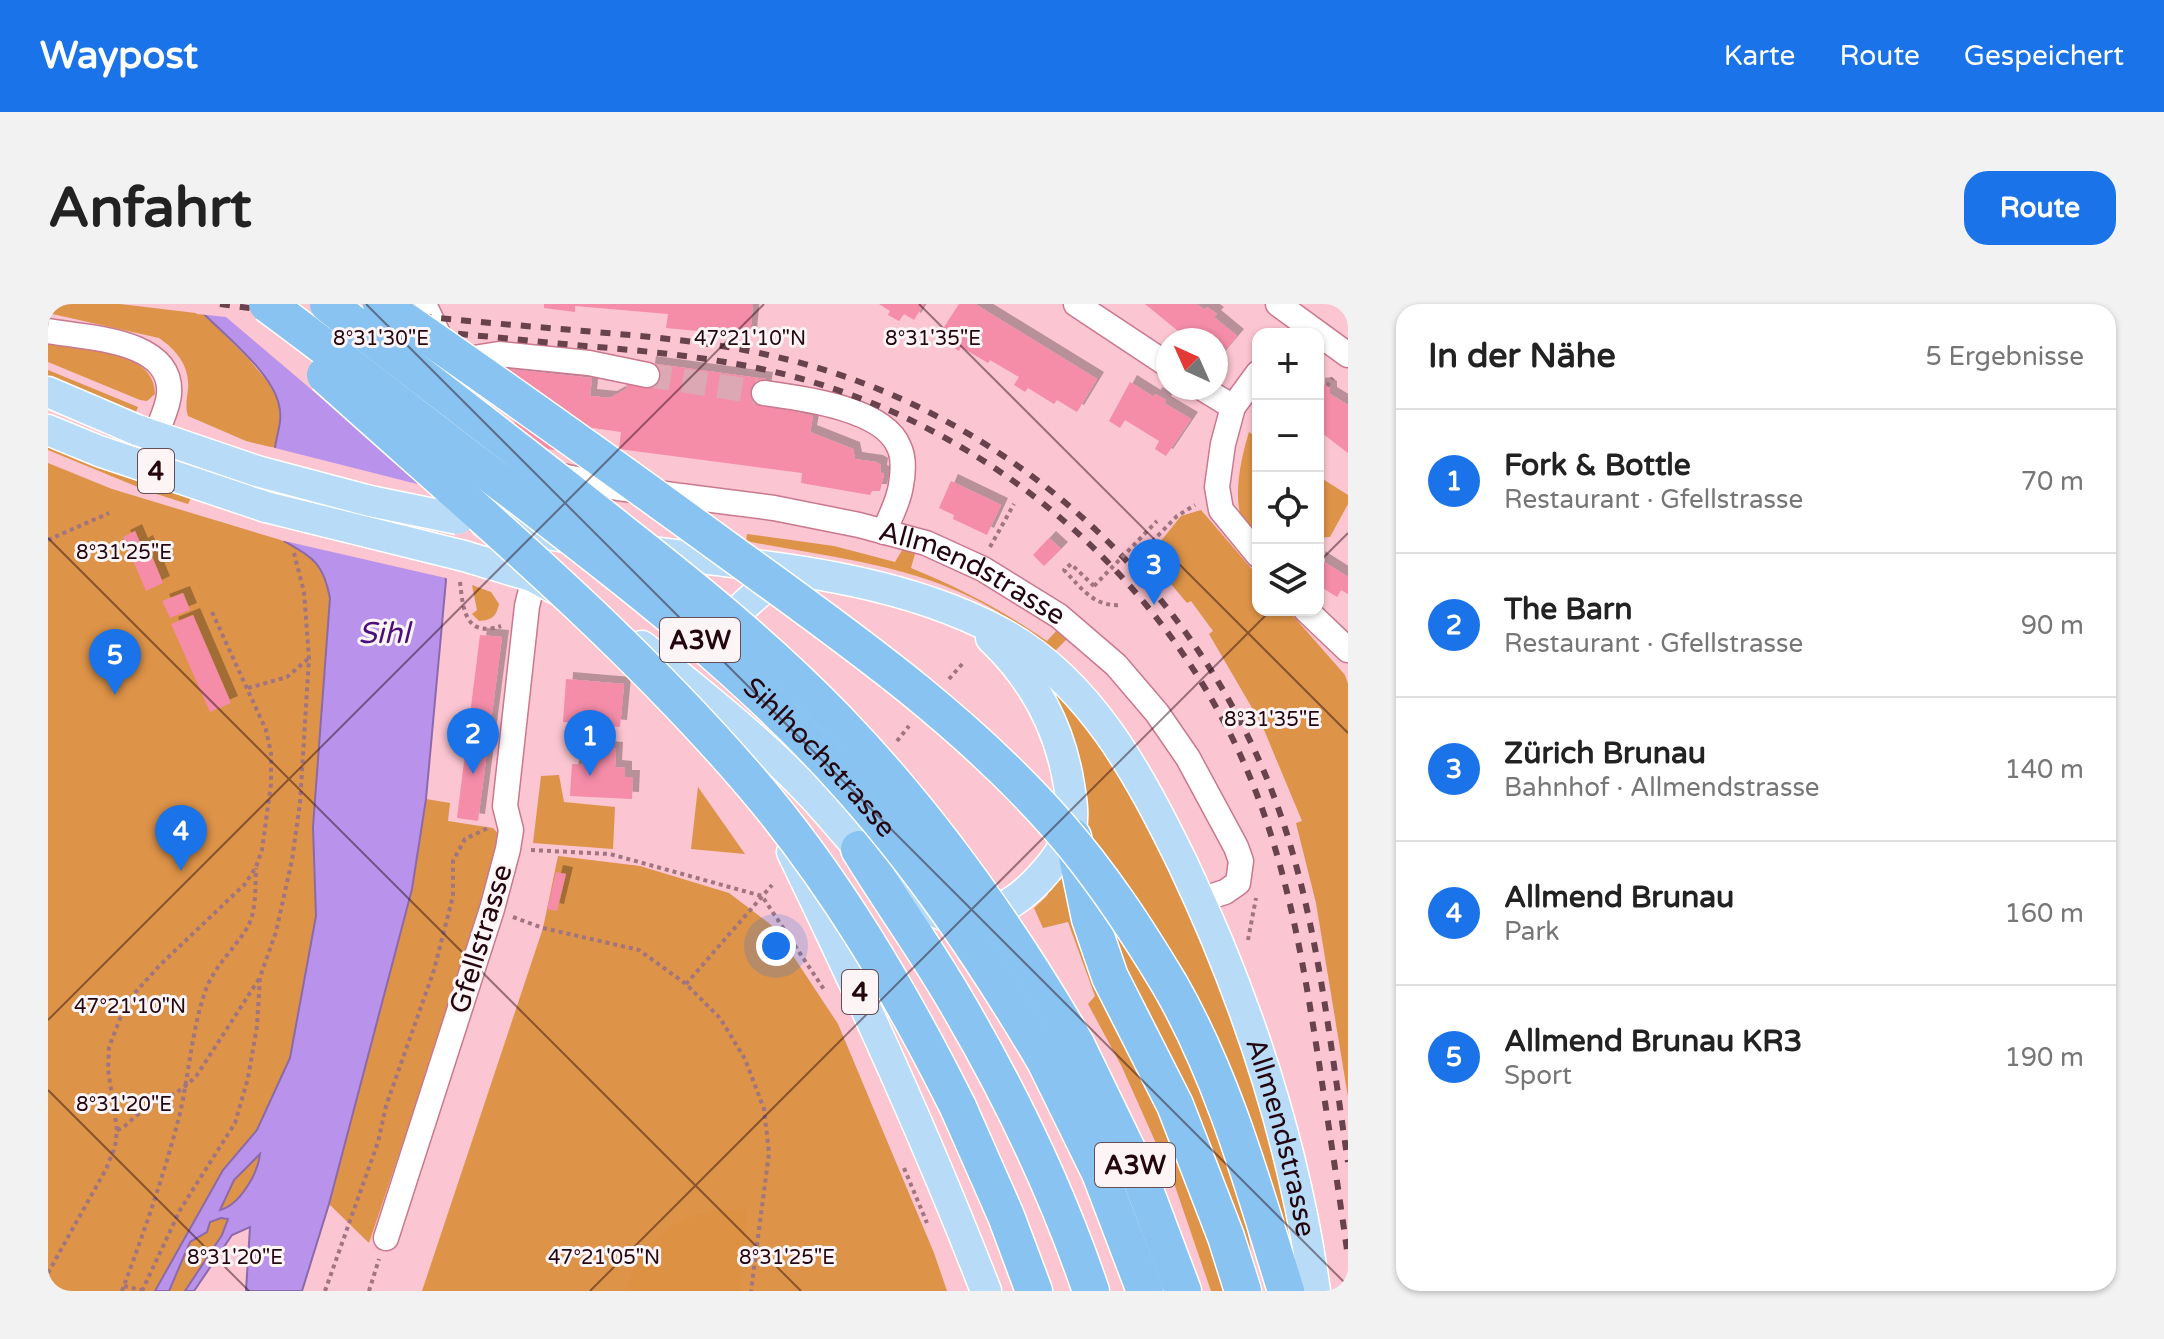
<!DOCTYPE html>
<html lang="de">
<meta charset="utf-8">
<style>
body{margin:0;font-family:"Varela Round",sans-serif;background:#f2f2f2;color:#222}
.controls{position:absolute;right:24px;top:24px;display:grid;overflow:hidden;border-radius:16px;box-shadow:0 2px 6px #0004}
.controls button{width:72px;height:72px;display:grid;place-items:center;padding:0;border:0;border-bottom:2px solid #e0e0e0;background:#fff;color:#222;font:40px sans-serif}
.compass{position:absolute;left:1108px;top:24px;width:72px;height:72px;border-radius:50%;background:#fff;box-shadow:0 2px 6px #0004;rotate:315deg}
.you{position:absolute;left:728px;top:642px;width:28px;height:28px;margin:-20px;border:6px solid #fff;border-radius:50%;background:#1a73e8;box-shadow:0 0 0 12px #1a73e833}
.badge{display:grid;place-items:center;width:52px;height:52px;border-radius:50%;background:#1a73e8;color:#fff;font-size:26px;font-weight:700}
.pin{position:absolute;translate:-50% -66px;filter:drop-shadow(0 2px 4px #0008)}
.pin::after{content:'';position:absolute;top:42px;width:28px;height:24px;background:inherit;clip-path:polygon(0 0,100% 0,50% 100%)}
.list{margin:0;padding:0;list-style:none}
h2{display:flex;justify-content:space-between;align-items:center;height:104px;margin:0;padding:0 32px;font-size:34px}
h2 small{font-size:26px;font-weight:400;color:#767676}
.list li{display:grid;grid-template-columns:52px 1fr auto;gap:24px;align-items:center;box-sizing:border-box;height:144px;padding:0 32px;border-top:2px solid #e0e0e0}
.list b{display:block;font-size:30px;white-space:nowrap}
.list p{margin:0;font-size:26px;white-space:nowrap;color:#767676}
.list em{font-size:26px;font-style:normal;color:#767676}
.icon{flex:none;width:44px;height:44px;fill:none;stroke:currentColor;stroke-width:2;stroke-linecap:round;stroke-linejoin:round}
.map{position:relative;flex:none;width:1300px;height:987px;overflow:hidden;border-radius:24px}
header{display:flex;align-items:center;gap:48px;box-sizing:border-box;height:112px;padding:0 40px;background:#1a73e8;color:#fff}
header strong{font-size:38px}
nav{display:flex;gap:44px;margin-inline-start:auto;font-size:28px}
.intro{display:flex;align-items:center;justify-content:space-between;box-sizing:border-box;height:192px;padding:0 48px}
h1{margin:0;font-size:56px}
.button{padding:20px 36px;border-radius:24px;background:#1a73e8;color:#fff;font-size:28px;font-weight:700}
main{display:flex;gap:48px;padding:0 48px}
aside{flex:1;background:#fff;border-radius:24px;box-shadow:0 2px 6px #0004}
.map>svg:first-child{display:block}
.green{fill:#dd9348}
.forest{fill:#dd9143}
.water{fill:#b993eb;stroke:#8c69a9;stroke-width:2;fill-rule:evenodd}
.pier{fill:#fbc5d1}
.building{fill:#f58ca8;filter:url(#shadow)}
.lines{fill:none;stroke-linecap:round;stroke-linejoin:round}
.minor-tunnel{stroke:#dba8b4;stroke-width:24;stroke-dasharray:24 12;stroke-linecap:butt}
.minor-casing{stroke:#ca788e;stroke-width:27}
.major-casing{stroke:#fff;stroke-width:33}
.highway-casing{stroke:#fff;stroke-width:39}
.path{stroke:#a07480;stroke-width:4;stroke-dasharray:4 4;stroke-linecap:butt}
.minor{stroke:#fff;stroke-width:24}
.major{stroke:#b8dbf7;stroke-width:30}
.highway{stroke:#89c3f1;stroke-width:36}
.rail{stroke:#68434d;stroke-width:6;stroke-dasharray:10 10;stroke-linecap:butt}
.major-bridge-casing{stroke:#fff;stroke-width:33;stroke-linecap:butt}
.highway-bridge-casing{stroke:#fff;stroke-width:39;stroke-linecap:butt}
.path-bridge{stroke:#a07480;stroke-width:4;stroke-dasharray:4 4;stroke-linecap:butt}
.major-bridge{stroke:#b8dbf7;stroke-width:30}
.highway-bridge{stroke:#89c3f1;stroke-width:36}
.ticks{fill:none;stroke:#240610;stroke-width:2;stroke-opacity:0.45}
.labels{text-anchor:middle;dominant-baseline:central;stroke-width:6;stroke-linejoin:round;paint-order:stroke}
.shield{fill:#fdf4f6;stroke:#654d55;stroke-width:2}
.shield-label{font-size:26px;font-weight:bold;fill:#240610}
.street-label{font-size:28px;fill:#240610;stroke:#fdf4f6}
.water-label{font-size:30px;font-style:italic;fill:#4a0f79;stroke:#fdf4f6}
.ticks-label{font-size:20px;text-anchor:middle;fill:#240610;stroke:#fdf4f6;stroke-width:6;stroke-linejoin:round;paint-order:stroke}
</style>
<header>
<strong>Waypost</strong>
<nav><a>Karte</a><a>Route</a><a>Gespeichert</a></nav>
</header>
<div class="intro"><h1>Anfahrt</h1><a class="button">Route</a></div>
<main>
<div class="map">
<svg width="1300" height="987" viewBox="0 0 1300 987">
<defs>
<filter id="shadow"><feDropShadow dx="7" dy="-7" stdDeviation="0" flood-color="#0004"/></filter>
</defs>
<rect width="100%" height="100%" fill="#fbc5d1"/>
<!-- green -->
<g class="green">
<path d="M 0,0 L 72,0 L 156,10 L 198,52 L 220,78 L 231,98 L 233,119 L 227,144 L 198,137 L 140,112 C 137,103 139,94 140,85 C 142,63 129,46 111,34 L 0,9 Z"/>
<path d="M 0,38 C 33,45 108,46 107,90 L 99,97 L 92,96 L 0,58 Z"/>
<polygon points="0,66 90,103 88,108 0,72"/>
<path d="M 1201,128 L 1210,134 L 1210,237 C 1206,233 1200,228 1197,223 C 1183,197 1193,154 1201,128 Z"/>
<polygon points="0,139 143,194 140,200 102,188 0,146"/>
<polygon points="0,159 64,185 236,237 266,255 279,277 282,294 265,523 268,612 242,754 209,826 175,866 107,987 0,987"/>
<polygon points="1270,172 1300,191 1300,200 1282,233 1270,234"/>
<polygon points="1153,206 1210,272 1210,306 1240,306 1297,371 1300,380 1300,793 1268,599 1248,519 1254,517 1214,421 1161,330 1165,327 1143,297 1139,299 1100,253 1133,212"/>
<path d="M 699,230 L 786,242 L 847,258 L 856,243 L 868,246 L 863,264 C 912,284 956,307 999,337 L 1011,324 L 1023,331 L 1006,348 C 984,331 961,313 936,300 C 863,260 778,253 698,237 Z"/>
<path d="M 424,281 L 443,288 L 451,300 C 448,313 444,316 431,317 L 424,310 L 429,306 Z"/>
<polygon points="995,376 1026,400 1103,521 1167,656 1227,841 1251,971 1248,974 1191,785 1138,672 1086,590 1040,528 1032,461 1018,414"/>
<polygon points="511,471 516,498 567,503 565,545 485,539 493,472"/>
<polygon points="650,483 697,550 643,545"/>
<polygon points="378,495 402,499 400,517 445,524 453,533 439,590 321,939 281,900 364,585"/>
<polygon points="510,552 592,562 681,589 726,623 790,720 886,949 899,987 374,987 495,624"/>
<polygon points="1014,560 1062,709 1143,875 1180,987 1163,987 1127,882 1074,763 1040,700 1047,692 1020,618 995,624 986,604 999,592"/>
<path d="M 1055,607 C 1126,714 1192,841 1206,970 Z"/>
<path d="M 213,849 C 210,869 192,902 172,907 L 186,876 Z"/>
<polygon points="173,914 180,914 174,931 137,987 121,987 142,938 156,929 162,918"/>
</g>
<!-- forest -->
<path class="forest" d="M 699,905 L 691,987 L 577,987 C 598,925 636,906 699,905 Z"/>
<!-- water -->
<path class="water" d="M 308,0 L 375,175 L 398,276 L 378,495 L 364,585 L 281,900 L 254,987 L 198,987 L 202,923 L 184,931 L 146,987 L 137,987 L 174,931 L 180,915 L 173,914 L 162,918 L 159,928 L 142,938 L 121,987 L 107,987 L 175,866 L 209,826 L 242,754 L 268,612 L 265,523 L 282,294 C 275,258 265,254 236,237 C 233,210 225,170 227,144 C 229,128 235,117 231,101 C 224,69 179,33 156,10 ZM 212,850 C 210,869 192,901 172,906 L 186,876 Z"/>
<!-- pier -->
<polygon class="pier" points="140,0 312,0 367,95 379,174 402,275 232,236 223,143 377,182 178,13 149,10"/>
<!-- building -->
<g class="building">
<polygon points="496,0 705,0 702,32 618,24 620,10 527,2 527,8 496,4"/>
<polygon points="831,0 876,0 866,16 856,10 851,17 840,11 842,7"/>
<polygon points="911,0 927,0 1049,75 1029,108 1009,96 1006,100 980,84 977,88 966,81 971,73 942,56 940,59 913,43 911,47 900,40 905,32 894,26"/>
<polygon points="1097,0 1149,0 1157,6 1159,3 1169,10 1166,13 1189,32 1168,57 1168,36 1141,36"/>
<polygon points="601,59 718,75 715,93 749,97 748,108 765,112 762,128 805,145 807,155 828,158 833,161 832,168 836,170 832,187 824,187 822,191 753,179 754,169 571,145 573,128 538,123 536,149 477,143 443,63 544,74 542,92 562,94 578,85 580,75 598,78"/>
<polygon points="1082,78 1106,93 1107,90 1118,96 1116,99 1143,115 1118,152 1107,145 1111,137 1077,116 1072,124 1061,117"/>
<polygon points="1276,80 1282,84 1282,90 1300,101 1300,149 1270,126 1270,81"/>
<polygon points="903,177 953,201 939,231 905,215 906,211 891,204"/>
<polygon points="87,227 93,241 98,238 115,279 98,287 75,233"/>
<polygon points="1001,234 1013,245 996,262 985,251"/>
<polygon points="1270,254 1300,273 1300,290 1293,286 1289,293 1270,281"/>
<polygon points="135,289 142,306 122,314 114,297"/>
<polygon points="145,311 183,399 162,408 123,320"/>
<polygon points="432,331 454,333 430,517 409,514"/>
<polygon points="518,375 576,380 572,423 515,418"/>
<polygon points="542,443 568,445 567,463 577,464 577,473 585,473 584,495 522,492 524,460 540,461"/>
<polygon points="508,568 518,570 509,607 499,605"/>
</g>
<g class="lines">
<!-- minor-tunnel -->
<polyline class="minor-tunnel" points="599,71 716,89"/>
<!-- minor casing -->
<g class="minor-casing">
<g id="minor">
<polyline points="376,0 424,102 425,109"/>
<polyline points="1028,0 1120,61"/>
<polyline points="1230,0 1300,51"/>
<path d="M 0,27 C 38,34 125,35 121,90 C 120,104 112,118 108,131"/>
<polyline points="407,54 419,55 451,50 541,59 599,71"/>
<polyline points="1210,69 1185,103 1175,140 1169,183 1173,206 1210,251"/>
<polyline points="1154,84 1185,103"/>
<path d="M 716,89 C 752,94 836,104 851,143 C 856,153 855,170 853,181 C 851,197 842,213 836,228"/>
<path id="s1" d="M 505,170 L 570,184 L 726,204 L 811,221 L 878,239 L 935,265 L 1011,312 L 1068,361 L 1109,409 L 1140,454 L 1188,543 L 1193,557 L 1190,579 L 1177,588 L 1152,596"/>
<polyline points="1258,306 1300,346"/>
<polyline points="338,934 444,605 460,545 463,526 457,502 479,302 486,273"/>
</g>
</g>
<!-- major casing -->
<g class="major-casing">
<g id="major">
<polyline points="0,88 89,126 209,167"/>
<polyline points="0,126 51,147 218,203"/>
<polyline points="437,219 528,235"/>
<path id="s2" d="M 591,246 C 711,263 840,269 950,327 C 1041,375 1091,470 1135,560 C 1199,695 1246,838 1267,987"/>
<polyline points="416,252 486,273 508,285"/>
<path d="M 674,337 C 683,305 714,287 739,267"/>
<path d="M 594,342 C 652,389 712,436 763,490 C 801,530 839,586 890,609 C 916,621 942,613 964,598 C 986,584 1017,550 1023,523 C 1026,511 1023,493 1021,481 C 1012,424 985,374 943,334"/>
<path d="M 744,548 C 814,692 880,837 938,987"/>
</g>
</g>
<!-- highway casing -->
<g class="highway-casing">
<g id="highway">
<polyline points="1025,533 1042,615 1062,673 1127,801 1178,933 1195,987"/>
<path d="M 811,545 C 841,594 874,640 903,689 C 959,783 1008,884 1043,987"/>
<path d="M 1122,681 C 1177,777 1205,882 1238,987"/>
<polyline points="1028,740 1091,870 1135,987"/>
<polyline points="997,757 1052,869 1097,987"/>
<polyline points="910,803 958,912 986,987"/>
</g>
</g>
<!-- path -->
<g class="path">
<polyline points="1279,82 1285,74"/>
<polyline points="0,236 61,209"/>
<polyline points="942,243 966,200"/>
<polyline points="1093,249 1129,212 1147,201"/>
<path d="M 412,278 C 415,305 417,334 453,322"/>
<path d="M 1046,282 L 1023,260 L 1016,266 C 1035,286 1046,303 1074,301"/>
<polyline points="901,375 915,359"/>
<polyline points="200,384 239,373 261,354"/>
<polyline points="849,437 861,422"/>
<polyline points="483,546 562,550 714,592 777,687"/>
<polyline points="465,613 495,624 591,646 638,680 672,714 697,755 716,805 721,849 703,987"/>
<polyline points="1200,636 1208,594"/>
<polyline points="638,680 724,581"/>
<path d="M 69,826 C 78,823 82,817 89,811 C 111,796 130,792 149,771 L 211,675"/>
<polyline points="856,864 879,919"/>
<polyline points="0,969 58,865 67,843 69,826 60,765 61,743 75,707 85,691 112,661 197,580 208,563 214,546 223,480 223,449 218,426 164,308"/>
<polyline points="76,982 93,986"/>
<path d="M 74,987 C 96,928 118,866 133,805 C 141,767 144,728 156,691 C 164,664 185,647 199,624 C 209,607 207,582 208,564"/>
<polyline points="94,987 132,906 187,819 200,774 209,722 212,673 228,628 244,556 252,499 261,354 256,288 246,249"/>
<polyline points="277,987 330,838 338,802 386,666 405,592 405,557 417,535 440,524"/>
<polyline points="321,987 331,955"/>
</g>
<!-- minor -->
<use href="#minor" class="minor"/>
<!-- major -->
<use href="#major" class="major"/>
<!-- highway -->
<use href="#highway" class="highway"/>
<!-- rail -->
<g class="rail">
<path d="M 172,0 C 240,9 308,22 375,27 C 429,31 483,37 537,42 C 599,47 661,53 723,67 C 949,119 1140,290 1216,510 C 1244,590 1258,675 1271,759 C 1281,824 1291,889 1300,953"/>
<path d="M 274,0 C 357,12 441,19 525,26 C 593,32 662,37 729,53 C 968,108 1164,295 1238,527 C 1272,634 1283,748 1300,858"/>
</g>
<!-- major-bridge casing -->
<g class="major-bridge-casing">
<g id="major-bridge">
<polyline points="209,167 322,197 410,215"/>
<polyline points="218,203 416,252"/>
</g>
</g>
<!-- highway-bridge casing -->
<g class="highway-bridge-casing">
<g id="highway-bridge">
<path id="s3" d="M 219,0 C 302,61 382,125 464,187 C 578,274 692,362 789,468 C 870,556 936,654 997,757"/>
<path d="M 280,0 C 379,77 479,152 577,231 C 651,289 722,347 787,414 C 882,512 960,623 1028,740"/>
<path d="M 333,0 C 449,80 564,162 678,245 C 795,330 915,413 1011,523 C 1054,572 1089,626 1122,681"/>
<path d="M 277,71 C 422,202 574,328 702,477 C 786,575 852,687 910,803"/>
</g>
</g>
<!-- path-bridge -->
<polyline class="path-bridge" points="1046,282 1109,217"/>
<!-- major-bridge -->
<use href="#major-bridge" class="major-bridge"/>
<!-- highway-bridge -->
<use href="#highway-bridge" class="highway-bridge"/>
</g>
<!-- ticks -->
<path class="ticks" d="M 318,0 L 1300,982M 871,0 L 1300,429M 0,234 L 753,987M 1270,259 L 1300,229M 0,716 L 716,0M 0,786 L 201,987M 542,987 L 1223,306"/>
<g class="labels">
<!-- shield labels -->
<g class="shield">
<rect x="90" y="145" width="36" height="44" rx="6"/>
<rect x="612" y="314" width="80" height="44" rx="6"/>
<rect x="794" y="666" width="36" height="44" rx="6"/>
<rect x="1047" y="839" width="80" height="44" rx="6"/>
</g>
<g class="shield-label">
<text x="108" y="167">4</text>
<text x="652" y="336">A3W</text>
<text x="812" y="688">4</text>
<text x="1087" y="861">A3W</text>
</g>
<!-- street labels -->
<g class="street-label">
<text stroke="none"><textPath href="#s1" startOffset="434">Allmendstrasse</textPath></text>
<text stroke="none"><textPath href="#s3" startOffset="716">Sihlhochstrasse</textPath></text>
<text transform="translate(433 635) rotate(-73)">Gfellstrasse</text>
<text stroke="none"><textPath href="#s2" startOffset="964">Allmendstrasse</textPath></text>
</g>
<!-- water labels -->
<g class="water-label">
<text x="336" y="329">Sihl</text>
</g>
</g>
<g class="ticks-label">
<text x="333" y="41">8°31'30"E</text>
<text x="702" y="41">47°21'10"N</text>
<text x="885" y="41">8°31'35"E</text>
<text x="76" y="255">8°31'25"E</text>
<text x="1224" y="422">8°31'35"E</text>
<text x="82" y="709">47°21'10"N</text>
<text x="76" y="807">8°31'20"E</text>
<text x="187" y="960">8°31'20"E</text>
<text x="556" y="960">47°21'05"N</text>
<text x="739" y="960">8°31'25"E</text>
</g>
</svg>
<div class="controls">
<button>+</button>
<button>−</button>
<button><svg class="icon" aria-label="locate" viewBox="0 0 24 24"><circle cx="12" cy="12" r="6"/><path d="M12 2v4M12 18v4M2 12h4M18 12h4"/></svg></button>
<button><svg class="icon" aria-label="layers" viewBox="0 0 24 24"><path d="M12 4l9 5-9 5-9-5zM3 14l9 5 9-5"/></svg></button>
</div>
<svg class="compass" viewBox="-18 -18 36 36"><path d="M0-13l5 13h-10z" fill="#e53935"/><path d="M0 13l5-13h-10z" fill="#767676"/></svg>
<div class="you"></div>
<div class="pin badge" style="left:542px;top:472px">1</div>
<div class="pin badge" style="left:425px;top:470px">2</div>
<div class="pin badge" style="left:1106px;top:301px">3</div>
<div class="pin badge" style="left:133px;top:567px">4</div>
<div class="pin badge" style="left:67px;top:391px">5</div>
</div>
<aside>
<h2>In der Nähe<small>5 Ergebnisse</small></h2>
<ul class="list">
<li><span class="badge">1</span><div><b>Fork &amp; Bottle</b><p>Restaurant · Gfellstrasse</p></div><em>70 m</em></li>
<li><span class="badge">2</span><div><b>The Barn</b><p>Restaurant · Gfellstrasse</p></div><em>90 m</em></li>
<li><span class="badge">3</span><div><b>Zürich Brunau</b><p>Bahnhof · Allmendstrasse</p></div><em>140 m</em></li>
<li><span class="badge">4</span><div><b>Allmend Brunau</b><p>Park</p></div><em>160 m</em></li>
<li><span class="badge">5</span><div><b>Allmend Brunau KR3</b><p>Sport</p></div><em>190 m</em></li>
</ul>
</aside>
</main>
